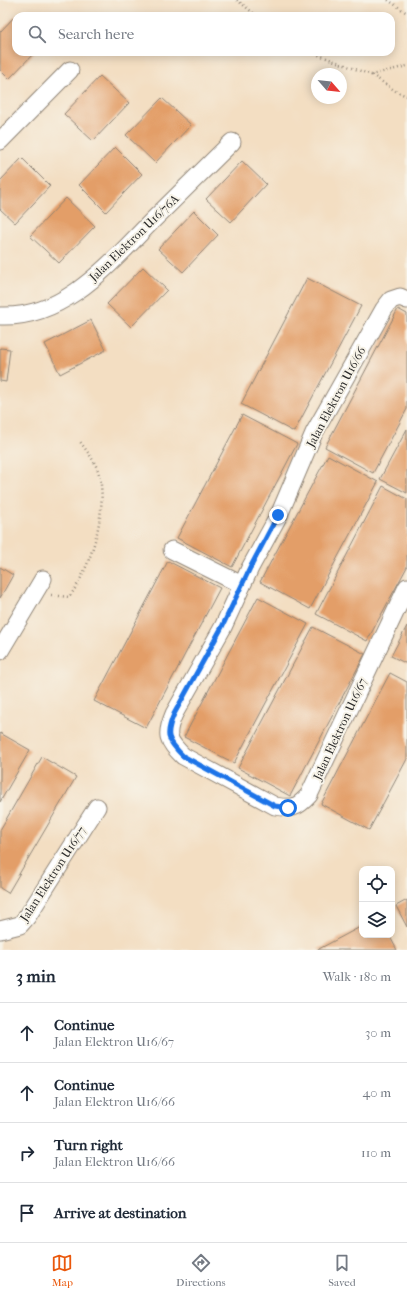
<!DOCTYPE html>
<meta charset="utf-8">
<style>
body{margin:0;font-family:"IM FELL French Canon",serif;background:#f2f2f3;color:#1f2937}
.controls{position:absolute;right:12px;bottom:12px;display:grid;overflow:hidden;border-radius:8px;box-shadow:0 2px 10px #0003}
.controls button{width:36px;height:36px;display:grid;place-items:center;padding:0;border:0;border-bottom:1px solid #e0e1e3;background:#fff;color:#1f2937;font:20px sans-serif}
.compass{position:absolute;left:311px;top:68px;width:36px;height:36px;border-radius:50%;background:#fff;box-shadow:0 2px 10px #0003;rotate:118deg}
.stop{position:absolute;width:12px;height:12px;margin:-9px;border:3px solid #1a73e8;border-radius:50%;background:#fff}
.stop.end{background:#1a73e8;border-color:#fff;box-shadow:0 1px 4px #0008}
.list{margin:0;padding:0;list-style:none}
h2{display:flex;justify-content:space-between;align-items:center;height:52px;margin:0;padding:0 16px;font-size:17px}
h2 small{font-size:13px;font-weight:400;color:#747a83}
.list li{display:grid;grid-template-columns:26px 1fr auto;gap:12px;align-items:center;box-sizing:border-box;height:60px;padding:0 16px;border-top:1px solid #e0e1e3}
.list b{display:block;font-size:15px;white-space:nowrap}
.list p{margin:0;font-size:13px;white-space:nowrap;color:#747a83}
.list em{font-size:13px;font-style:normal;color:#747a83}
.icon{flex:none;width:22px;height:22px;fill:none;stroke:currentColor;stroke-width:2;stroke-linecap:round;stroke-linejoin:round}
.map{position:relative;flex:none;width:407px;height:950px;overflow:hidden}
.search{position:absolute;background:#fff;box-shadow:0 2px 10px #0003;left:12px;right:12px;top:12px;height:44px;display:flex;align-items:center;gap:10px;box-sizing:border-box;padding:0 14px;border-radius:12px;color:#747a83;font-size:15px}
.sheet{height:292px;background:#fff}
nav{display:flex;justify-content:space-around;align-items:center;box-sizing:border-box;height:56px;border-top:1px solid #e0e1e3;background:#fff;font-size:11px;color:#747a83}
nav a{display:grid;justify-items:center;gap:2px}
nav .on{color:#ea580c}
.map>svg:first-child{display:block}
.building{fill:#e39e68}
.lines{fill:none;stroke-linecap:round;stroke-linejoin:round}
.minor-casing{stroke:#8f8476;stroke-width:19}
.path{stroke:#8f8476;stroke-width:2.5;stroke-dasharray:1 3;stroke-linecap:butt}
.minor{stroke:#fff;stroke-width:17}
.route{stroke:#1a73e8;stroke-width:5}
.labels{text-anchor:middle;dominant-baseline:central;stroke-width:4;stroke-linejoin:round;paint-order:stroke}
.street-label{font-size:12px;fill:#2b2b2b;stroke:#f7f3e8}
</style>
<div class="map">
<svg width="407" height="950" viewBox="0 0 407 950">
<rect width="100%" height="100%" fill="#f7f3e8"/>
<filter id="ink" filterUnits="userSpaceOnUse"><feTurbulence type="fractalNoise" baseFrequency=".025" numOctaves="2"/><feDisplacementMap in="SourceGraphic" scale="8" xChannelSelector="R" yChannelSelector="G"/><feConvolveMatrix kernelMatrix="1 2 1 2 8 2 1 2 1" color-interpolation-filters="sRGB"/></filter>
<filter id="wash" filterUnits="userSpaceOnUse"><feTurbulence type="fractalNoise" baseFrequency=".012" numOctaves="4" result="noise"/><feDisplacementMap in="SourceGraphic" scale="16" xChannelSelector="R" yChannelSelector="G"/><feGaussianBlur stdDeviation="0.9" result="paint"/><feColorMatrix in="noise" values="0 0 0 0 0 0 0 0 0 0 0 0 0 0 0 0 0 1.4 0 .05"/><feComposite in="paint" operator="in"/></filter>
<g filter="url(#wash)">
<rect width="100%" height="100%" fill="#f3dec2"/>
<g id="blocks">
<!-- building -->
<g class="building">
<polygon points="16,15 16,52 35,52 9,79 0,70 0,32"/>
<polygon points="100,76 129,103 93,141 64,114"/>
<polygon points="162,98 191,125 155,163 126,135"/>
<polygon points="115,147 142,174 106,212 79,185"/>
<polygon points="22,158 50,186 15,223 0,209 0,181"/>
<polygon points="242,161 266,184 231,222 206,199"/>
<polygon points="66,198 95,226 59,263 30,236"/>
<polygon points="194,211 218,235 183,272 158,249"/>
<polygon points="143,267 167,290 131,327 107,304"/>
<polygon points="307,278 361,306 294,432 241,404"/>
<polygon points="398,309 407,314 407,409 373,473 325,447"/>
<polygon points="91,320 106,350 60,374 45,344"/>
<polygon points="0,348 10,349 6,382 0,381"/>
<polygon points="242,415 297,444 232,567 177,538"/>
<polygon points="407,429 407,493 380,479"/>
<polygon points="328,455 378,482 310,609 260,582"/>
<polygon points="383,486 407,499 407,567 367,641 316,614"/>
<polygon points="168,561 220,588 146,728 94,701"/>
<polygon points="0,567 13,575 0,598"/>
<polygon points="258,597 308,624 234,763 184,737"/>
<polygon points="407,626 407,664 391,656"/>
<polygon points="313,627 365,654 290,796 238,768"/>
<polygon points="390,673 407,682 407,759 369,830 321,804"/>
<polygon points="0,733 30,750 0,802"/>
<polygon points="42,757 76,777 8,893 0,888 0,830"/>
<polygon points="407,900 407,927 396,906"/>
<polygon points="362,926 362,935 389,935 397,950 317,950"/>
</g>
</g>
</g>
<g filter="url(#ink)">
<use href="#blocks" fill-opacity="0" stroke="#8f8476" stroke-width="1"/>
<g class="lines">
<!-- minor casing -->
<g class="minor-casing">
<g id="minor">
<polyline points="0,141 70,70"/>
<path d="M 407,300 L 400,297 L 391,300 L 384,309 L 314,433 L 279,515 L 250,568 L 223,627 L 174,714 C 165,735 167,740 183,756 L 275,806 C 293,809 297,808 309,795 L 407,587"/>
<path d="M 0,316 C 66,319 112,261 154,219 C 180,193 206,168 232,142"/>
<polyline points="172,550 242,585"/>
<polyline points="0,651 43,579"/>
<polyline points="0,930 20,925 27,917 97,807"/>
</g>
</g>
<!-- path -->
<g class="path">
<polyline points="237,0 257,16"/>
<polyline points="388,0 407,13"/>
<polyline points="311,52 371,75 407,66"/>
<polyline points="372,75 397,92 407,96"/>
<path d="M 51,595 L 69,597 C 91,570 112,499 96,466 C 92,457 85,449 79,440"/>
</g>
<!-- minor -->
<use href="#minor" class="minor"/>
</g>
</g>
<g class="lines" filter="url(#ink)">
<!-- route -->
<path class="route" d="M 278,515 L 250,568 L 222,627 L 174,714 C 165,735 167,740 183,756 L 275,806 L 288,808"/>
</g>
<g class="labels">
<!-- street labels -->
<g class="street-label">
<text transform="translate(134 238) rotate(-44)">Jalan Elektron U16/76A</text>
<text transform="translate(336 397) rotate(-62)">Jalan Elektron U16/66</text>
<text transform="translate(340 729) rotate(-65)">Jalan Elektron U16/67</text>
<text transform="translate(53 874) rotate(-57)">Jalan Elektron U16/77</text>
</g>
</g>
</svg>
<div class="controls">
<button><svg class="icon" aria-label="locate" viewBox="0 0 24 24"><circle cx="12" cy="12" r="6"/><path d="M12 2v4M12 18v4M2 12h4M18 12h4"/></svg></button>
<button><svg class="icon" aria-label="layers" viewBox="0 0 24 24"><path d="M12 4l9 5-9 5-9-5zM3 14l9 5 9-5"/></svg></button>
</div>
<svg class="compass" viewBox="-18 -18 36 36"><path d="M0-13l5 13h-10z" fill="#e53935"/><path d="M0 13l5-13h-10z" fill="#747a83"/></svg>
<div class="stop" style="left:288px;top:808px"></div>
<div class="stop end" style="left:278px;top:515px"></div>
<div class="search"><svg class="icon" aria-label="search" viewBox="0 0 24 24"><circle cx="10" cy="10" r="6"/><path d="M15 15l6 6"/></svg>Search here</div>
</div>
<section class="sheet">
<h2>3 min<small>Walk · 180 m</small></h2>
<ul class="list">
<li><svg class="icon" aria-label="ahead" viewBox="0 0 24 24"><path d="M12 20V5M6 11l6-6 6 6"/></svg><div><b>Continue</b><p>Jalan Elektron U16/67</p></div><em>30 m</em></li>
<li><svg class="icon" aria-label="ahead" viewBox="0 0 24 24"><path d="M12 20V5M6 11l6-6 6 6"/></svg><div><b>Continue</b><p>Jalan Elektron U16/66</p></div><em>40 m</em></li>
<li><svg class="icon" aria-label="right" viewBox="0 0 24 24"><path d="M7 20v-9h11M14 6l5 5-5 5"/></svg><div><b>Turn right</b><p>Jalan Elektron U16/66</p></div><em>110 m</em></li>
<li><svg class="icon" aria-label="arrive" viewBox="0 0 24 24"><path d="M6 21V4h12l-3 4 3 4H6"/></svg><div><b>Arrive at destination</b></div></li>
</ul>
</section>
<nav>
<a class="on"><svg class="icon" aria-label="map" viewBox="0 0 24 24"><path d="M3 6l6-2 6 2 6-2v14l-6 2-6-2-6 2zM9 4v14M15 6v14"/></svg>Map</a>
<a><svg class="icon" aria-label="directions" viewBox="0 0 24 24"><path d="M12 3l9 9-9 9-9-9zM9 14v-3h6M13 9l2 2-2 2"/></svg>Directions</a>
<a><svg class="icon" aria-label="saved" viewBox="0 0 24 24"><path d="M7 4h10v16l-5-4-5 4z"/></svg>Saved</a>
</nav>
